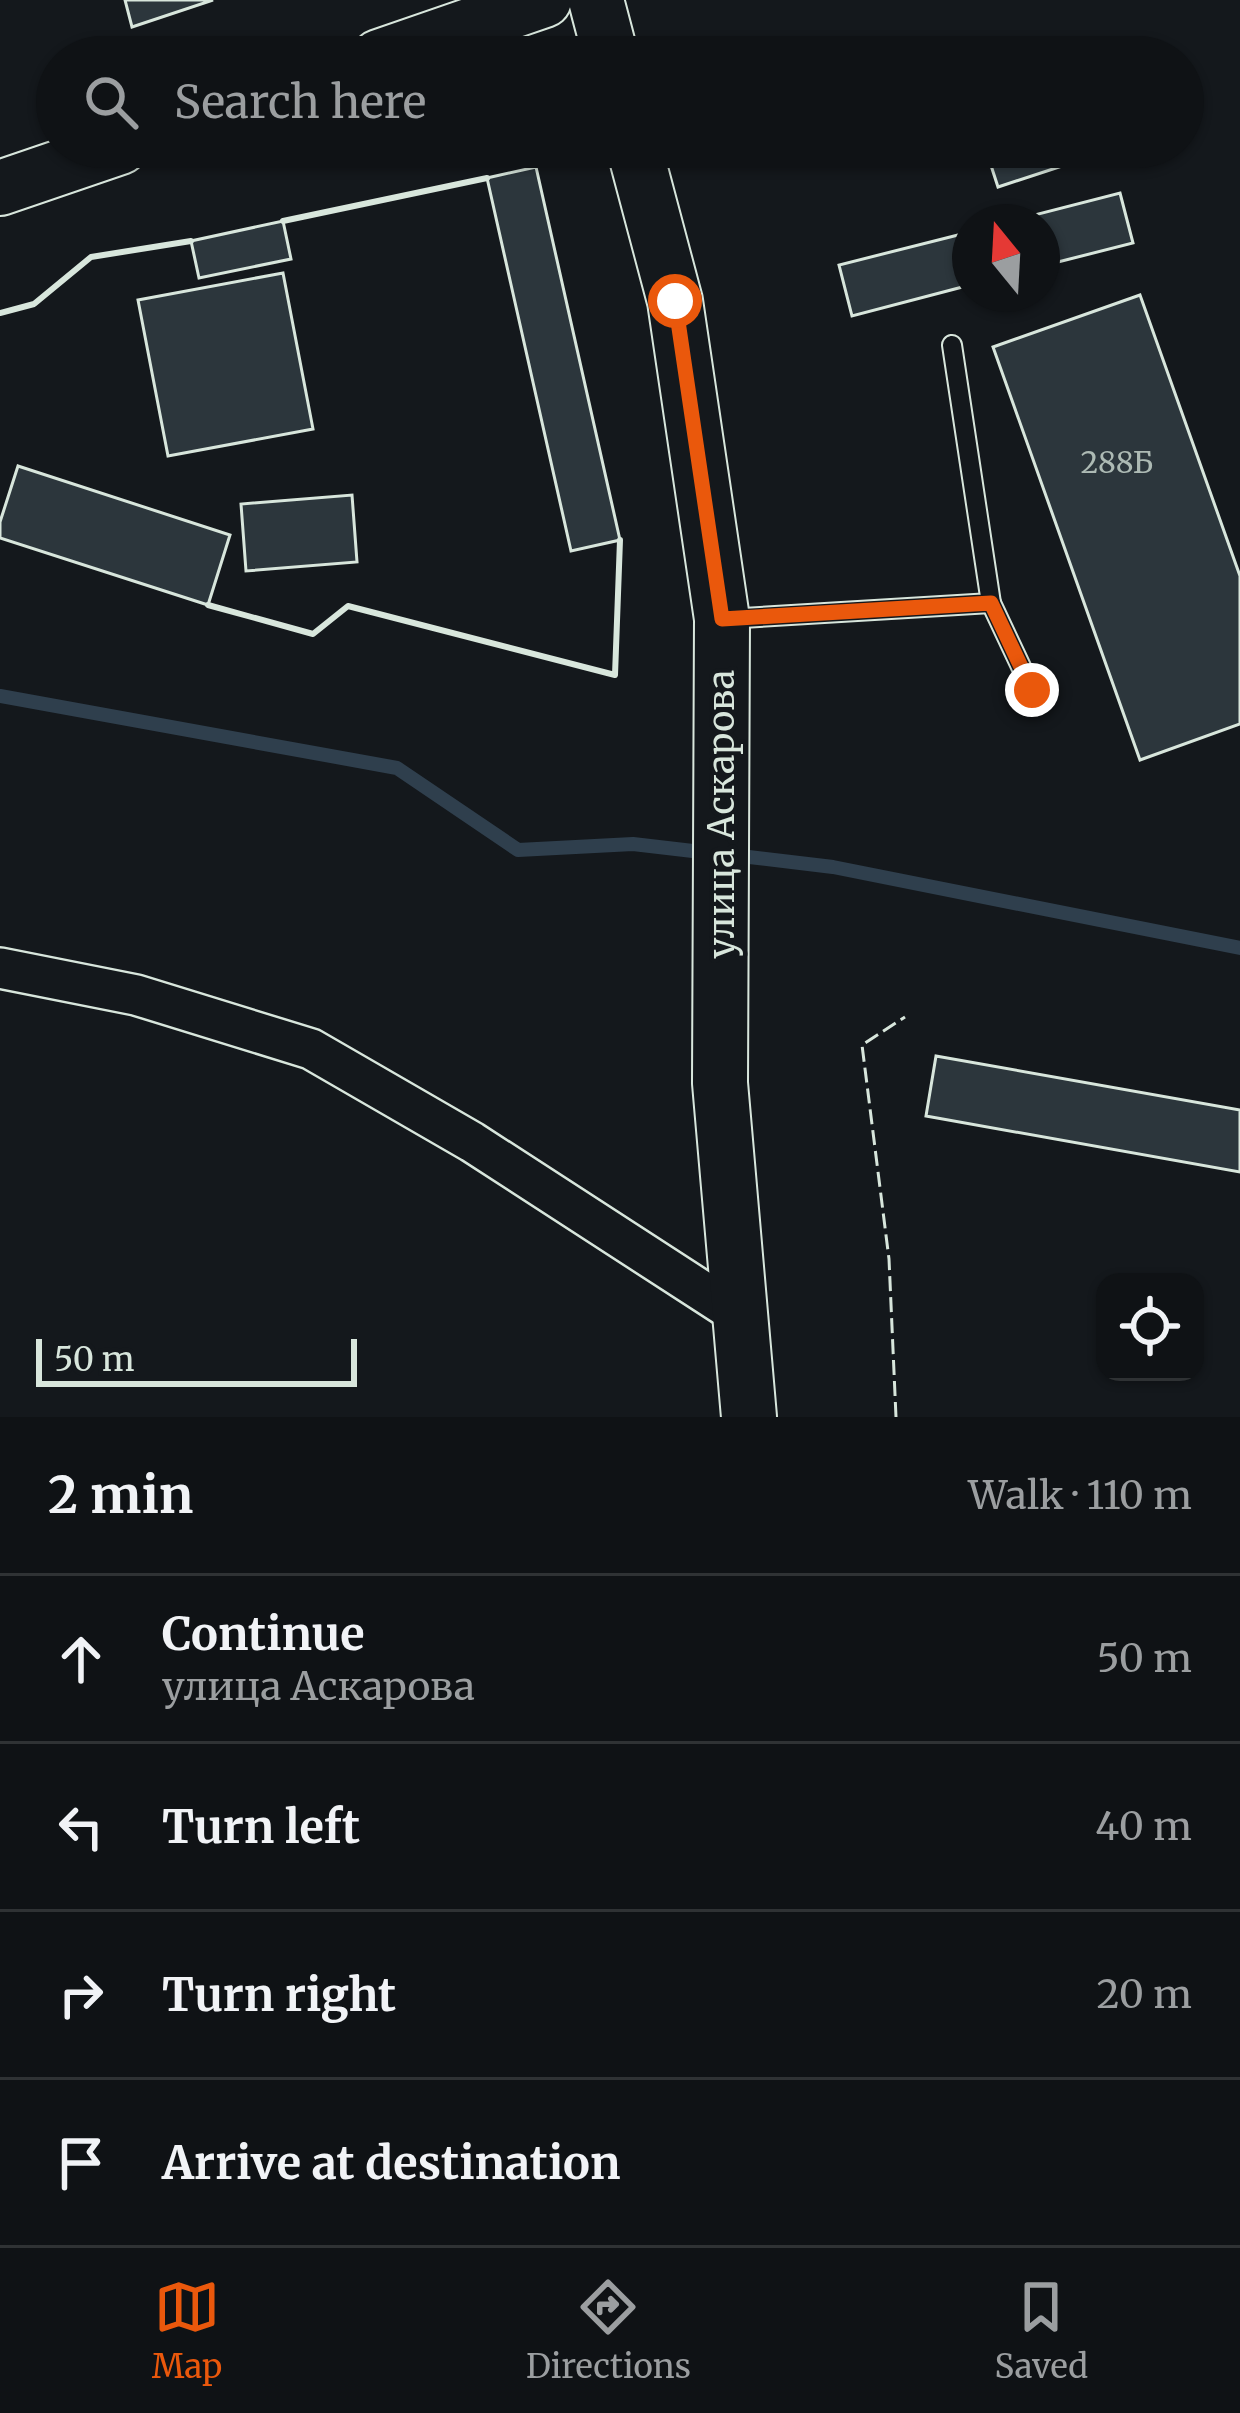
<!DOCTYPE html>
<meta charset="utf-8">
<style>
body{margin:0;font-family:Merriweather,serif;background:#1d2022;color:#f1f3f6}
.controls{position:absolute;right:36px;bottom:36px;display:grid;overflow:hidden;border-radius:24px;box-shadow:0 3px 9px #0004}
.controls button{width:108px;height:108px;display:grid;place-items:center;padding:0;border:0;border-bottom:3px solid #2f3234;background:#0f1215;color:#f1f3f6;font:60px sans-serif}
.compass{position:absolute;left:952px;top:204px;width:108px;height:108px;border-radius:50%;background:#0f1215;box-shadow:0 3px 9px #0004;rotate:342deg}
.scale{position:absolute;left:36px;bottom:30px;width:321px;box-sizing:border-box;padding-left:12px;border:6px solid #d8e6dc;border-top:0;font-size:33px;line-height:42px;white-space:nowrap;color:#d8e6dc;-webkit-text-stroke:9px #14181c;paint-order:stroke}
.stop{position:absolute;width:36px;height:36px;margin:-27px;border:9px solid #ea580c;border-radius:50%;background:#fff}
.stop.end{background:#ea580c;border-color:#fff;box-shadow:0 3px 12px #0008}
.list{margin:0;padding:0;list-style:none}
h2{display:flex;justify-content:space-between;align-items:center;height:156px;margin:0;padding:0 48px;font-size:51px}
h2 small{font-size:39px;font-weight:400;color:#9b9ea0}
.list li{display:grid;grid-template-columns:78px 1fr auto;gap:36px;align-items:center;box-sizing:border-box;height:168px;padding:0 48px;border-top:3px solid #2f3234}
.list b{display:block;font-size:45px;white-space:nowrap}
.list p{margin:0;font-size:39px;white-space:nowrap;color:#9b9ea0}
.list em{font-size:39px;font-style:normal;color:#9b9ea0}
.icon{flex:none;width:66px;height:66px;fill:none;stroke:currentColor;stroke-width:2;stroke-linecap:round;stroke-linejoin:round}
.map{position:relative;flex:none;width:1240px;height:1417px;overflow:hidden}
.search{position:absolute;background:#0f1215;box-shadow:0 3px 9px #0004;left:36px;right:36px;top:36px;height:132px;display:flex;align-items:center;gap:30px;box-sizing:border-box;padding:0 42px;border-radius:66px;color:#9b9ea0;font-size:45px}
.sheet{height:828px;background:#0f1215}
nav{display:flex;justify-content:space-around;align-items:center;box-sizing:border-box;height:168px;border-top:3px solid #2f3234;background:#0f1215;font-size:33px;color:#9b9ea0}
nav a{display:grid;justify-items:center;gap:6px}
nav .on{color:#ea580c}
.map>svg:first-child{display:block}
.lines{fill:none;stroke-linecap:round;stroke-linejoin:round}
.stream{stroke:#2f3f4d;stroke-width:14}
.building{fill:#2c363c;stroke:#d8e6dc;stroke-width:3}
.service-casing{stroke:#d8e6dc;stroke-width:22}
.minor-casing{stroke:#d8e6dc;stroke-width:44}
.secondary-casing{stroke:#d8e6dc;stroke-width:58}
.service{stroke:#14181c;stroke-width:18}
.minor{stroke:#14181c;stroke-width:39}
.secondary{stroke:#14181c;stroke-width:54}
.fence{stroke:#d8e6dc;stroke-width:3;stroke-dasharray:15 6;stroke-linecap:butt}
.wall{stroke:#d8e6dc;stroke-width:6}
.route{stroke:#ea580c;stroke-width:15}
.labels{text-anchor:middle;dominant-baseline:central;stroke-width:9;stroke-linejoin:round;paint-order:stroke}
.number-label{font-size:30px;fill:#adbab4}
.street-label{font-size:36px;fill:#d8e6dc;stroke:#14181c}
</style>
<div class="map">
<svg width="1240" height="1417" viewBox="0 0 1240 1417">
<rect width="100%" height="100%" fill="#14181c"/>
<g class="lines">
<!-- stream -->
<g class="stream">
<polyline points="0,696 397,768 518,850 633,844 710,853"/>
<polyline points="732,855 833,867 1240,948"/>
</g>
</g>
<!-- building -->
<g class="building">
<polygon points="125,0 213,0 132,27"/>
<polygon points="1113,46 1116,57 1080,57"/>
<polygon points="985,147 1120,147 998,187"/>
<polygon points="536,167 620,540 571,551 487,178"/>
<polygon points="1120,193 1133,243 1042,266 1042,222 1007,222"/>
<polygon points="283,221 291,259 199,278 191,241"/>
<polygon points="970,232 970,285 852,316 839,265"/>
<polygon points="283,273 313,429 168,456 138,300"/>
<polygon points="1140,295 1240,576 1240,724 1140,760 993,347"/>
<polygon points="18,466 230,535 208,605 0,538 0,522"/>
<polygon points="352,495 357,562 246,571 241,504"/>
<polygon points="936,1056 1240,1110 1240,1172 926,1116"/>
</g>
<g class="lines">
<!-- service casing -->
<g class="service-casing">
<g id="service">
<polyline points="991,603 1032,690"/>
<polyline points="726,619 991,603 952,345"/>
</g>
</g>
<!-- minor casing -->
<g class="minor-casing">
<polyline id="minor" points="0,968 136,995 311,1049 472,1142 739,1315"/>
</g>
<!-- secondary casing -->
<g class="secondary-casing">
<g id="secondary">
<polyline points="596,0 611,57"/>
<polyline points="379,57 544,0"/>
<polyline points="634,147 675,301 722,619 720,1083 749,1417"/>
<polyline points="0,188 120,147"/>
</g>
</g>
<!-- service -->
<use href="#service" class="service"/>
<!-- minor -->
<use href="#minor" class="minor"/>
<!-- secondary -->
<use href="#secondary" class="secondary"/>
<!-- fence -->
<polyline class="fence" points="896,1417 889,1259 862,1045 905,1017"/>
<!-- wall -->
<g class="wall">
<polyline points="283,221 487,178"/>
<polyline points="0,313 34,304 91,257 191,241"/>
<polyline points="208,605 313,634 348,606 615,675 620,540"/>
</g>
</g>
<g class="lines">
<!-- route -->
<polyline class="route" points="675,301 722,619 991,603 1032,690"/>
</g>
<g class="labels">
<!-- number labels -->
<g class="number-label">
<text x="1117" y="462">288Б</text>
</g>
<!-- street labels -->
<g class="street-label">
<text transform="translate(721 814) rotate(-90)">улица Аскарова</text>
</g>
</g>
</svg>
<div class="controls">
<button><svg class="icon" aria-label="locate" viewBox="0 0 24 24"><circle cx="12" cy="12" r="6"/><path d="M12 2v4M12 18v4M2 12h4M18 12h4"/></svg></button>
</div>
<svg class="compass" viewBox="-18 -18 36 36"><path d="M0-13l5 13h-10z" fill="#e53935"/><path d="M0 13l5-13h-10z" fill="#9b9ea0"/></svg>
<div class="scale">50 m</div>
<div class="stop" style="left:675px;top:301px"></div>
<div class="stop end" style="left:1032px;top:690px"></div>
<div class="search"><svg class="icon" aria-label="search" viewBox="0 0 24 24"><circle cx="10" cy="10" r="6"/><path d="M15 15l6 6"/></svg>Search here</div>
</div>
<section class="sheet">
<h2>2 min<small>Walk · 110 m</small></h2>
<ul class="list">
<li><svg class="icon" aria-label="ahead" viewBox="0 0 24 24"><path d="M12 20V5M6 11l6-6 6 6"/></svg><div><b>Continue</b><p>улица Аскарова</p></div><em>50 m</em></li>
<li><svg class="icon" aria-label="left" viewBox="0 0 24 24"><path d="M17 20v-9H6M10 6l-5 5 5 5"/></svg><div><b>Turn left</b></div><em>40 m</em></li>
<li><svg class="icon" aria-label="right" viewBox="0 0 24 24"><path d="M7 20v-9h11M14 6l5 5-5 5"/></svg><div><b>Turn right</b></div><em>20 m</em></li>
<li><svg class="icon" aria-label="arrive" viewBox="0 0 24 24"><path d="M6 21V4h12l-3 4 3 4H6"/></svg><div><b>Arrive at destination</b></div></li>
</ul>
</section>
<nav>
<a class="on"><svg class="icon" aria-label="map" viewBox="0 0 24 24"><path d="M3 6l6-2 6 2 6-2v14l-6 2-6-2-6 2zM9 4v14M15 6v14"/></svg>Map</a>
<a><svg class="icon" aria-label="directions" viewBox="0 0 24 24"><path d="M12 3l9 9-9 9-9-9zM9 14v-3h6M13 9l2 2-2 2"/></svg>Directions</a>
<a><svg class="icon" aria-label="saved" viewBox="0 0 24 24"><path d="M7 4h10v16l-5-4-5 4z"/></svg>Saved</a>
</nav>
